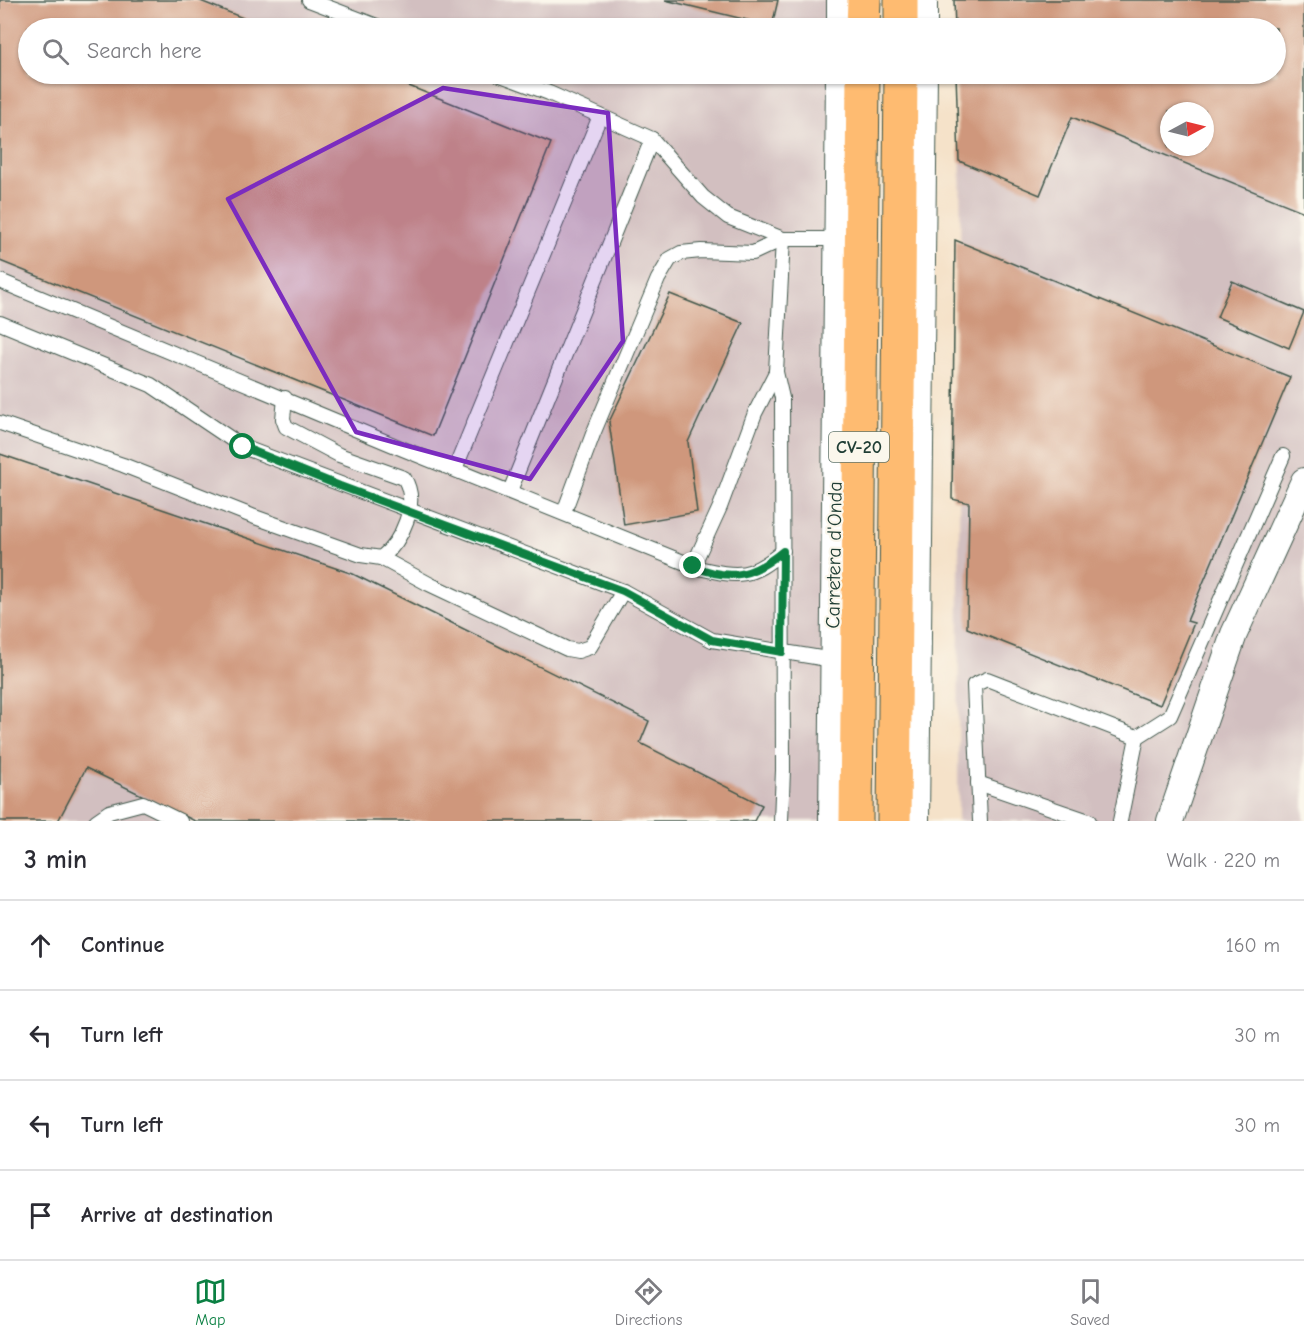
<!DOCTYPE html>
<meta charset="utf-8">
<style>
body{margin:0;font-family:"Comic Neue",sans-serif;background:#f7f7f7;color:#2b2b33}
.compass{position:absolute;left:1160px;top:102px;width:54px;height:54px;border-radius:50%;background:#fff;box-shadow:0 2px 4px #0004;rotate:83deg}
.stop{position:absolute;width:18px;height:18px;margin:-14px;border:4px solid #0b8043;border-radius:50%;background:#fff}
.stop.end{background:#0b8043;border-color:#fff;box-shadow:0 2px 6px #0008}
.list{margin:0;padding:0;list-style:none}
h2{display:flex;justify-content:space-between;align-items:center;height:78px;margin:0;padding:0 24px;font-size:26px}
h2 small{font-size:20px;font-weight:400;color:#7c7c81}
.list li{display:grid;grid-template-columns:39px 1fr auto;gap:18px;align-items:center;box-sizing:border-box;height:90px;padding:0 24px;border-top:2px solid #e1e1e2}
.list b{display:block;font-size:22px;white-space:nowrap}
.list em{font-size:20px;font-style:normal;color:#7c7c81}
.icon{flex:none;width:33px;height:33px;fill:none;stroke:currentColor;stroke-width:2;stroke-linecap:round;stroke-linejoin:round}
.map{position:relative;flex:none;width:1304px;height:821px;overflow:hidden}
.search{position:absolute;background:#fff;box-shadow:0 2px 4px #0004;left:18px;right:18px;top:18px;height:66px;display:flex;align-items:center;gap:15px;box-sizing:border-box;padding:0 21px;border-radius:33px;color:#7c7c81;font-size:22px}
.sheet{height:438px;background:#fff}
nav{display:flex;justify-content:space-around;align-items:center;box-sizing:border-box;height:84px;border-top:2px solid #e1e1e2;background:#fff;font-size:16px;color:#7c7c81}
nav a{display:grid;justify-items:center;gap:3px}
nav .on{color:#0b8043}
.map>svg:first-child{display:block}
.industrial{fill:#d2bfc0;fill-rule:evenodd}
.building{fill:#cf977c;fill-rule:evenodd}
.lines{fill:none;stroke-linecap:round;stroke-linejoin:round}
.service-casing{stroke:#3f564a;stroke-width:16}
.minor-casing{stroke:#3f564a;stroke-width:28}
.primary-casing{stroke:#3f564a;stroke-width:35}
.service{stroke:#fff;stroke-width:14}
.minor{stroke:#fff;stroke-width:26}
.primary{stroke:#febb71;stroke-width:33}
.route{stroke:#0b8043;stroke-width:8}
.marked{fill:#7b2cbf;fill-opacity:0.2;stroke:#7b2cbf;stroke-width:4.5;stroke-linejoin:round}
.labels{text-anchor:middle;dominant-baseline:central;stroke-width:4.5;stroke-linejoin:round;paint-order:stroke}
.shield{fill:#fbf7ec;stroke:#61756b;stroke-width:1.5}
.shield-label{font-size:18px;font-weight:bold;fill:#1f3d34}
.street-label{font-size:20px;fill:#1f3d34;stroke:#fbf7ec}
</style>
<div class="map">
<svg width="1304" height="821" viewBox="0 0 1304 821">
<rect width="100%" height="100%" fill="#fbf7ec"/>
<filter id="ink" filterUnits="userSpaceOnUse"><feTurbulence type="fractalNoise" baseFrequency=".0167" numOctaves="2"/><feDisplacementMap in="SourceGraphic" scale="12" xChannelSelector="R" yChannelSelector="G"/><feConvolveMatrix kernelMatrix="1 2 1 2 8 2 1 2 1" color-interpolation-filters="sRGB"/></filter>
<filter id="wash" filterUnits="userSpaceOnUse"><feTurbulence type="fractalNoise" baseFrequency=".008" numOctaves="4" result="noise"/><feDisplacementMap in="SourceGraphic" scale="24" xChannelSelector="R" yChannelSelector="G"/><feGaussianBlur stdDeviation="1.35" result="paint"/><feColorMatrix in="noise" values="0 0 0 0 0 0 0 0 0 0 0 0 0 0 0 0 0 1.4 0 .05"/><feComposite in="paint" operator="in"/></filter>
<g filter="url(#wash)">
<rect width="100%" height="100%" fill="#f5e2c9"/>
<!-- industrial -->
<g class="industrial">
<polygon points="0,0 844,0 843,28 28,28 28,74 842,74 826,821 0,821"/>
<path d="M 962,0 L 1304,0 L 1304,821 L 958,821 L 961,74 L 1276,74 L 1276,28 L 962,28 ZM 1169,111 L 1205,111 L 1205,147 L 1169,147 Z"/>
</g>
<g id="blocks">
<!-- building -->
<g class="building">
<polygon points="0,0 198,0 268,28 28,28 28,74 379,74 551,143 433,436 0,261"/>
<polygon points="665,0 778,0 772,26"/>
<path d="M 954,0 L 1304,0 L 1304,212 L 1072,117 L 1040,195 L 959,161 L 956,74 L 1276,74 L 1276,28 L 955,28 ZM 1169,111 L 1205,111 L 1205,147 L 1169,147 Z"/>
<polygon points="955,240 1290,377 1187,621 1194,623 1160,705 967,628 969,503 952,499"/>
<polygon points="1232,281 1304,312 1289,348 1217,317"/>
<polygon points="670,294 743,323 688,442 697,512 624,525 609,422"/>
<polygon points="0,454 353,574 649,721 640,743 762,805 754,821 195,821 86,768 58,821 0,821"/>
</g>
</g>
</g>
<g filter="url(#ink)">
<use href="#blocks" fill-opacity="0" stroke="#3f564a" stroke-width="1.5"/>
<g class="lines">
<!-- service casing -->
<g class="service-casing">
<g id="service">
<polyline points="309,0 382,28"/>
<polyline points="498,74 549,93 652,139 703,197 728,217 783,239 838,239"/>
<path d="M 0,281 L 403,449 L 698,568 C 739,577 750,579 783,551"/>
<polyline points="0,323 151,385 243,447 623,591 712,640 833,660"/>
<path d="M 0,423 L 123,465 L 252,516 L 361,555 L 381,558 C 402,541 420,503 404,478 L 339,455 L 286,427 L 283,419 L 285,398"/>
<polyline points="455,469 600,116"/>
<polyline points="510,491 652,139"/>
<polyline points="564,512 593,434 658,279 670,259 681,253 701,251 753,253 783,239"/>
<polyline points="381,558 429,584 567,649 578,651 590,647 623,591"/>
<polyline points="693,566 720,507 755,413 776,372"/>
<polyline points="1137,737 1170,716 1283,456"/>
<polyline points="978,783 1089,821"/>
<polyline points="96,821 109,812 143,803 180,821"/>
<polyline points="781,821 783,770 782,398 776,372 783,239"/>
<polyline points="980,821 974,685 987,679 1137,737 1120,821"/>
</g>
</g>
<!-- minor casing -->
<g class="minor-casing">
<g id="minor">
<polyline points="840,28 840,0"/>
<polyline points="924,28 924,0"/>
<polyline points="832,821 839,74"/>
<polyline points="916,821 924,74"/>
<polyline points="1170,821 1234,634 1304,481"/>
</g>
</g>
<!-- primary casing -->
<g class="primary-casing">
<g id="primary">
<polyline points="863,28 864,0"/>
<polyline points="901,28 901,0"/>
<polyline points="856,821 863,74"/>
<polyline points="894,821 901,74"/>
</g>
</g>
<!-- service -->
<use href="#service" class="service"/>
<!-- minor -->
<use href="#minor" class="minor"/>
<!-- primary -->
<use href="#primary" class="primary"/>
</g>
</g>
<g class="lines" filter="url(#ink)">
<!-- route -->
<path class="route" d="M 243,447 L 340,486 L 623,591 L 712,640 L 782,652 L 783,551 C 753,576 731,582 693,566"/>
</g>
<!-- marked area -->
<path class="marked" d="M 443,88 L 608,113 L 623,341 L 530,479 L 356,432 L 228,199 Z"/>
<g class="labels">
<!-- shield labels -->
<rect class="shield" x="829" y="432" width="60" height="30" rx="4.5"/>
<g class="shield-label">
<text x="859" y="447">CV-20</text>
</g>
<!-- street labels -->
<g class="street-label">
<text transform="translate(834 555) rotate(-89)">Carretera d'Onda</text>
</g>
</g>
</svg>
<svg class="compass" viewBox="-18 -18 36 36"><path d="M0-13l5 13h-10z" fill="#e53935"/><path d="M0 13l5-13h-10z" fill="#7c7c81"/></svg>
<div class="stop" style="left:243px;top:447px"></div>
<div class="stop end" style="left:693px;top:566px"></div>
<div class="search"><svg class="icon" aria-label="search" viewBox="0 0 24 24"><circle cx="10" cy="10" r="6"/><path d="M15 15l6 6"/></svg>Search here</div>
</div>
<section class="sheet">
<h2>3 min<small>Walk · 220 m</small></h2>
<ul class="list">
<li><svg class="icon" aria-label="ahead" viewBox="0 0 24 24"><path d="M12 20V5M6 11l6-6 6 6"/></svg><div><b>Continue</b></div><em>160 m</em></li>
<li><svg class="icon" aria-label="left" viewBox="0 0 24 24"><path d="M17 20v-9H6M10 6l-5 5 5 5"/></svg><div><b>Turn left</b></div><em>30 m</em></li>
<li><svg class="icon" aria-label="left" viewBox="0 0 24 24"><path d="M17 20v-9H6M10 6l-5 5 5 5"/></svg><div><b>Turn left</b></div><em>30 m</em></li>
<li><svg class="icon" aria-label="arrive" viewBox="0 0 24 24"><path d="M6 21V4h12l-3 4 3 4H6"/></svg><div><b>Arrive at destination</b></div></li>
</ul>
</section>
<nav>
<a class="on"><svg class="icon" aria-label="map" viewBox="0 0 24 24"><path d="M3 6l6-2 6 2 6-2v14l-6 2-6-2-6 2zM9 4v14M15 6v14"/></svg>Map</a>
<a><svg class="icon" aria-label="directions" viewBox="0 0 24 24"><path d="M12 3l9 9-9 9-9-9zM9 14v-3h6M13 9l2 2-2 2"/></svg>Directions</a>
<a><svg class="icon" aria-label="saved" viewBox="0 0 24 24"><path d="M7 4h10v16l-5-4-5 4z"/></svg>Saved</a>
</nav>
